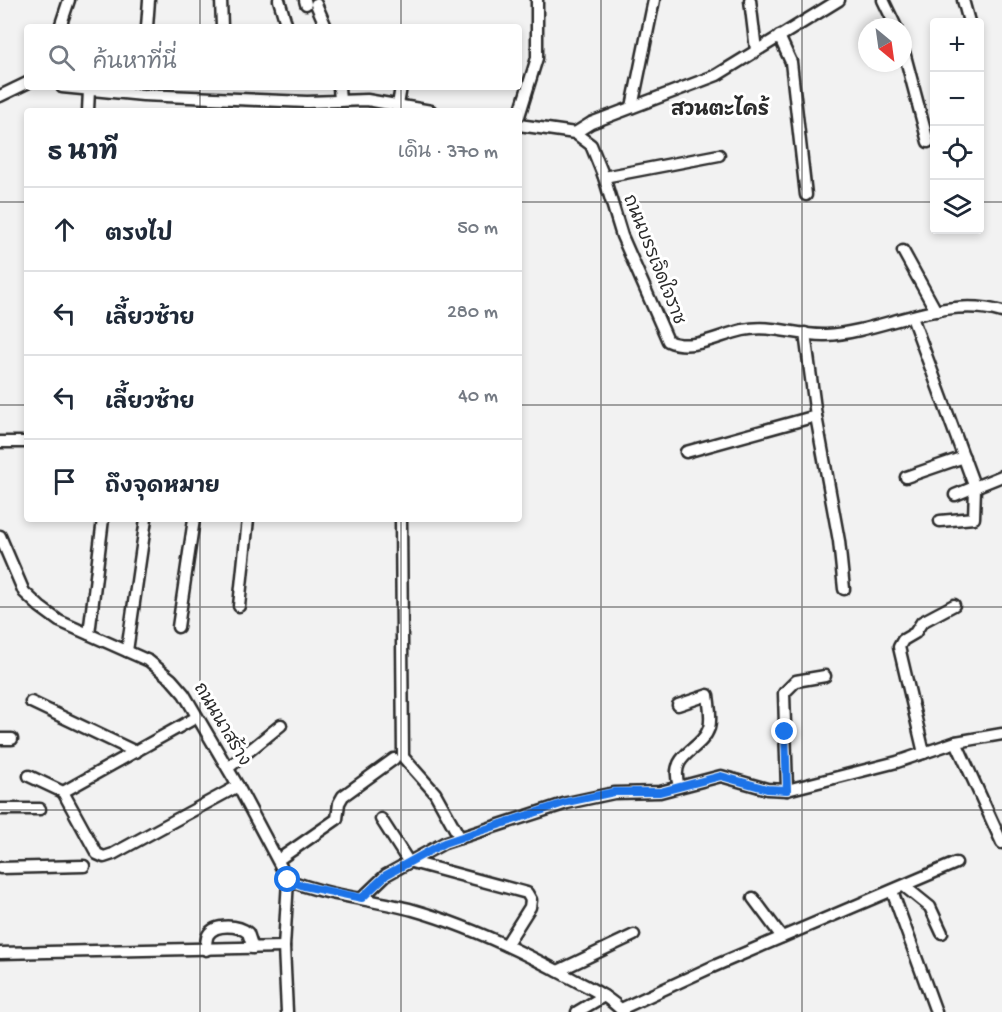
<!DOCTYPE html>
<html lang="th">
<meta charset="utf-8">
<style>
body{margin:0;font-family:"Gochi Hand","Playpen Sans Thai",sans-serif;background:#f6f6f7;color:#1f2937}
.controls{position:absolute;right:18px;top:18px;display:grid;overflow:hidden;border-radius:6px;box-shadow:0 3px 9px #0003}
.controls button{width:54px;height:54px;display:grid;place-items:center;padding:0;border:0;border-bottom:2px solid #e0e1e3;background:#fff;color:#1f2937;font:30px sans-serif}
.compass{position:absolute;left:858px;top:18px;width:54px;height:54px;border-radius:50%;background:#fff;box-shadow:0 3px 9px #0003;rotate:151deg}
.stop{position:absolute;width:18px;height:18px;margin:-14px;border:4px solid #1a73e8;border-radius:50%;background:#fff}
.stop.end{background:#1a73e8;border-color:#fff;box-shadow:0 2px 6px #0008}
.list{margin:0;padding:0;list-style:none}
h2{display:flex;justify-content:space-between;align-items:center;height:78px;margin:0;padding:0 24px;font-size:26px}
h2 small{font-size:20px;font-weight:400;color:#747a83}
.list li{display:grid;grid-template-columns:39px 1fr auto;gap:18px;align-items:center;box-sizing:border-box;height:84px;padding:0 24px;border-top:2px solid #e0e1e3}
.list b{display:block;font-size:22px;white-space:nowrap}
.list em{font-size:20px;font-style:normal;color:#747a83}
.icon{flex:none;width:33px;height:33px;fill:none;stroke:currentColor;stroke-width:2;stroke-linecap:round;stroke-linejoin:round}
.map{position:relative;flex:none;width:1002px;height:1012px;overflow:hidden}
.search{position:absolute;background:#fff;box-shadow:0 3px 9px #0003;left:24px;top:24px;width:498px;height:66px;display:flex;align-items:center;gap:15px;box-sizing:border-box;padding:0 21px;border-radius:6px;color:#747a83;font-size:22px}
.panel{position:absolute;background:#fff;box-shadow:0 3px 9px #0003;left:24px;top:108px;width:498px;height:414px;border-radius:6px}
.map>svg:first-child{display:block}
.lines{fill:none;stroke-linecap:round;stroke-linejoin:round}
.street-casing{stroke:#2b2b2b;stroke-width:15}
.street{stroke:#fff;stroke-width:10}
.route{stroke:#1a73e8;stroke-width:8}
.grid{fill:none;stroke:#2b2b2b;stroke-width:1.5;stroke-opacity:0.55}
.labels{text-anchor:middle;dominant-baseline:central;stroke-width:6;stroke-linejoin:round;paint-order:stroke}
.street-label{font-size:18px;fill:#2b2b2b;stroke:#fff}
.neighbourhood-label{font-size:20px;font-weight:bold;fill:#2b2b2b;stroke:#fff}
</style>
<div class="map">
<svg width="1002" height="1012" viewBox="0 0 1002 1012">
<rect width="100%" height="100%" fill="#f2f2f2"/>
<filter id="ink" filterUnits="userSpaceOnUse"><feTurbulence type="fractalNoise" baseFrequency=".0167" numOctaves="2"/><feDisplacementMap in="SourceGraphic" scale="12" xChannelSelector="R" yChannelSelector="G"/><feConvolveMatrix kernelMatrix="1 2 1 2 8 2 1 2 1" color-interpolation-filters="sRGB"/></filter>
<g filter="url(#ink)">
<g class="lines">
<!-- street casing -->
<g class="street-casing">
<g id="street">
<polyline points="221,0 222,27"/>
<polyline points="279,0 287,27"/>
<polyline points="305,0 306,4"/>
<polyline points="750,0 756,50"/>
<polyline points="883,0 896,27"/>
<polyline points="963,0 969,22"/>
<polyline points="316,4 326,27"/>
<polyline points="60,27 69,0"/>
<polyline points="147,27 149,0"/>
<polyline points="779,36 791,62 806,195"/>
<polyline points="903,48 928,142"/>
<polyline points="62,87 143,95 307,102 367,100 431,111"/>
<polyline points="339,87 340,101"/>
<polyline points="0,96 27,83"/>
<polyline points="632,107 654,0"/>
<polyline points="88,111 89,90"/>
<polyline points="397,111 401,87"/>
<polyline points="519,116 537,58 537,0"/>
<path d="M 519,125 L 575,133 L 591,145 L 604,177 L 622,236 L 668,341 C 692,352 719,335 743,330 C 772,324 797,336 826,335 C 883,332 944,294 1002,312"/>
<polyline points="575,133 591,123 717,75 839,0"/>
<polyline points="604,177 719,155"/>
<polyline points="903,251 936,311"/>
<polyline points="912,317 975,488 974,518 940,521"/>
<polyline points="816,416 839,541 844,589"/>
<polyline points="0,442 27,442"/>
<polyline points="686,452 816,416 805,333"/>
<polyline points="906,477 964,457"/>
<polyline points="955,495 1002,476"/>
<polyline points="401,519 403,757 435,793 460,838"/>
<polyline points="0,536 24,592 40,607 59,621 149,661 171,679 184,694 238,786 288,880 284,947 287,1012"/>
<polyline points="239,606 248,519"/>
<polyline points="178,627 194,519"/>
<polyline points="89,634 103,519"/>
<polyline points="127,651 146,519"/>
<polyline points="31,702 136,752"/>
<path d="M 678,705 L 708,695 C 709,705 712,718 709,728 C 701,752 668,753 679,786"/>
<polyline points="197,717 63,792 97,854 104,857 113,854 238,786"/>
<polyline points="0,739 12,739"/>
<polyline points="956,742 1002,843"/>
<polyline points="924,753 899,647 903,640 915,633 922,622 954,605"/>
<polyline points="228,768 281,725"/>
<polyline points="29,776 63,792"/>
<polyline points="787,790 784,693 796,681 825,676"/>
<polyline points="0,809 40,809"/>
<polyline points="381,819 408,861 527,893 531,900 530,907 506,945"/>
<polyline points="278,860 337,819 339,803 343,796 394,759"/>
<polyline points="0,868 84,866"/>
<path d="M 288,880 C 327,896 372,899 413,910 C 466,925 517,949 565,975 C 585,986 608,995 623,1012"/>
<polyline points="904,886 930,907 942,933"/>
<polyline points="892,891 936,1012"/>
<polyline points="362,898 386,875 444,843 567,803 614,793 660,792 721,776 767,789 787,790 897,762 956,742 1002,734"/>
<polyline points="753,898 782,937"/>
<path d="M 206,950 C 206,945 206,939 208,935 C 215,923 239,925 248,933 L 253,948"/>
<polyline points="0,953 284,947"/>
<polyline points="558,971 634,935"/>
<polyline points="621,1009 712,967 956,863"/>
<polyline points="577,1012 604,996"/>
</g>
</g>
<!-- street -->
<use href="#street" class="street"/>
</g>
</g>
<g class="lines" filter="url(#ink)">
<!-- route -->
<polyline class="route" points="288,880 304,886 362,898 386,875 444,843 567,802 614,792 660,792 721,776 767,789 787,790 785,732"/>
</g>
<!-- grid -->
<path class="grid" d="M 200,0 L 200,27M 401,0 L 401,27M 601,0 L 601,1012M 802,0 L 802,1012M 200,87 L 200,111M 401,87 L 401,111M 0,202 L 27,202M 519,202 L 934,202M 980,202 L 1002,202M 0,405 L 27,405M 519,405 L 1002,405M 200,519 L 200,1012M 401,519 L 401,1012M 0,607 L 1002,607M 0,810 L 1002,810"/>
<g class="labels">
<!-- street labels -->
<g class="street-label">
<text transform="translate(653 260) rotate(68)">ถนนบรรเจิดใจราช</text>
<text transform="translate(221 725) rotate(59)">ถนนนาสร้าง</text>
</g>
<!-- neighbourhood labels -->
<g class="neighbourhood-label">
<text x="720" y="111">สวนตะไคร้</text>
</g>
</g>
</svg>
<div class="controls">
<button>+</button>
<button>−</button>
<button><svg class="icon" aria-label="locate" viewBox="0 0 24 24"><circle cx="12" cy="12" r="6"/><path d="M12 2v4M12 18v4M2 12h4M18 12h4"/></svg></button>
<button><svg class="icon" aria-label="layers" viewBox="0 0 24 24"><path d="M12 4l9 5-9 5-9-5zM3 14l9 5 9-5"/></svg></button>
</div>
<svg class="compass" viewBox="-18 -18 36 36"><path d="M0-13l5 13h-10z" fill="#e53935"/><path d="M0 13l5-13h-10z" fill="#747a83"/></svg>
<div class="stop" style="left:288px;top:880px"></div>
<div class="stop end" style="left:785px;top:732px"></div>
<div class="search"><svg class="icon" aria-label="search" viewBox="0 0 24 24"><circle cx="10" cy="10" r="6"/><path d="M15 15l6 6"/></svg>ค้นหาที่นี่</div>
<section class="panel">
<h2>5 นาที<small>เดิน · 370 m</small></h2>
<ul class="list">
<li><svg class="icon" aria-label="ahead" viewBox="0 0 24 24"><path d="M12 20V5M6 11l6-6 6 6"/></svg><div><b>ตรงไป</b></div><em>50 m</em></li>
<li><svg class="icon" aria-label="left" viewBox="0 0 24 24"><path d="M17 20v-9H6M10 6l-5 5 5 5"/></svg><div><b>เลี้ยวซ้าย</b></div><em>280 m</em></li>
<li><svg class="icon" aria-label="left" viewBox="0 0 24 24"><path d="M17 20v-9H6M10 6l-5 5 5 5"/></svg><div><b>เลี้ยวซ้าย</b></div><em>40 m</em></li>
<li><svg class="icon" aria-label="arrive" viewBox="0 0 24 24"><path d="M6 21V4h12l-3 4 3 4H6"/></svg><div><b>ถึงจุดหมาย</b></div></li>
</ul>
</section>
</div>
